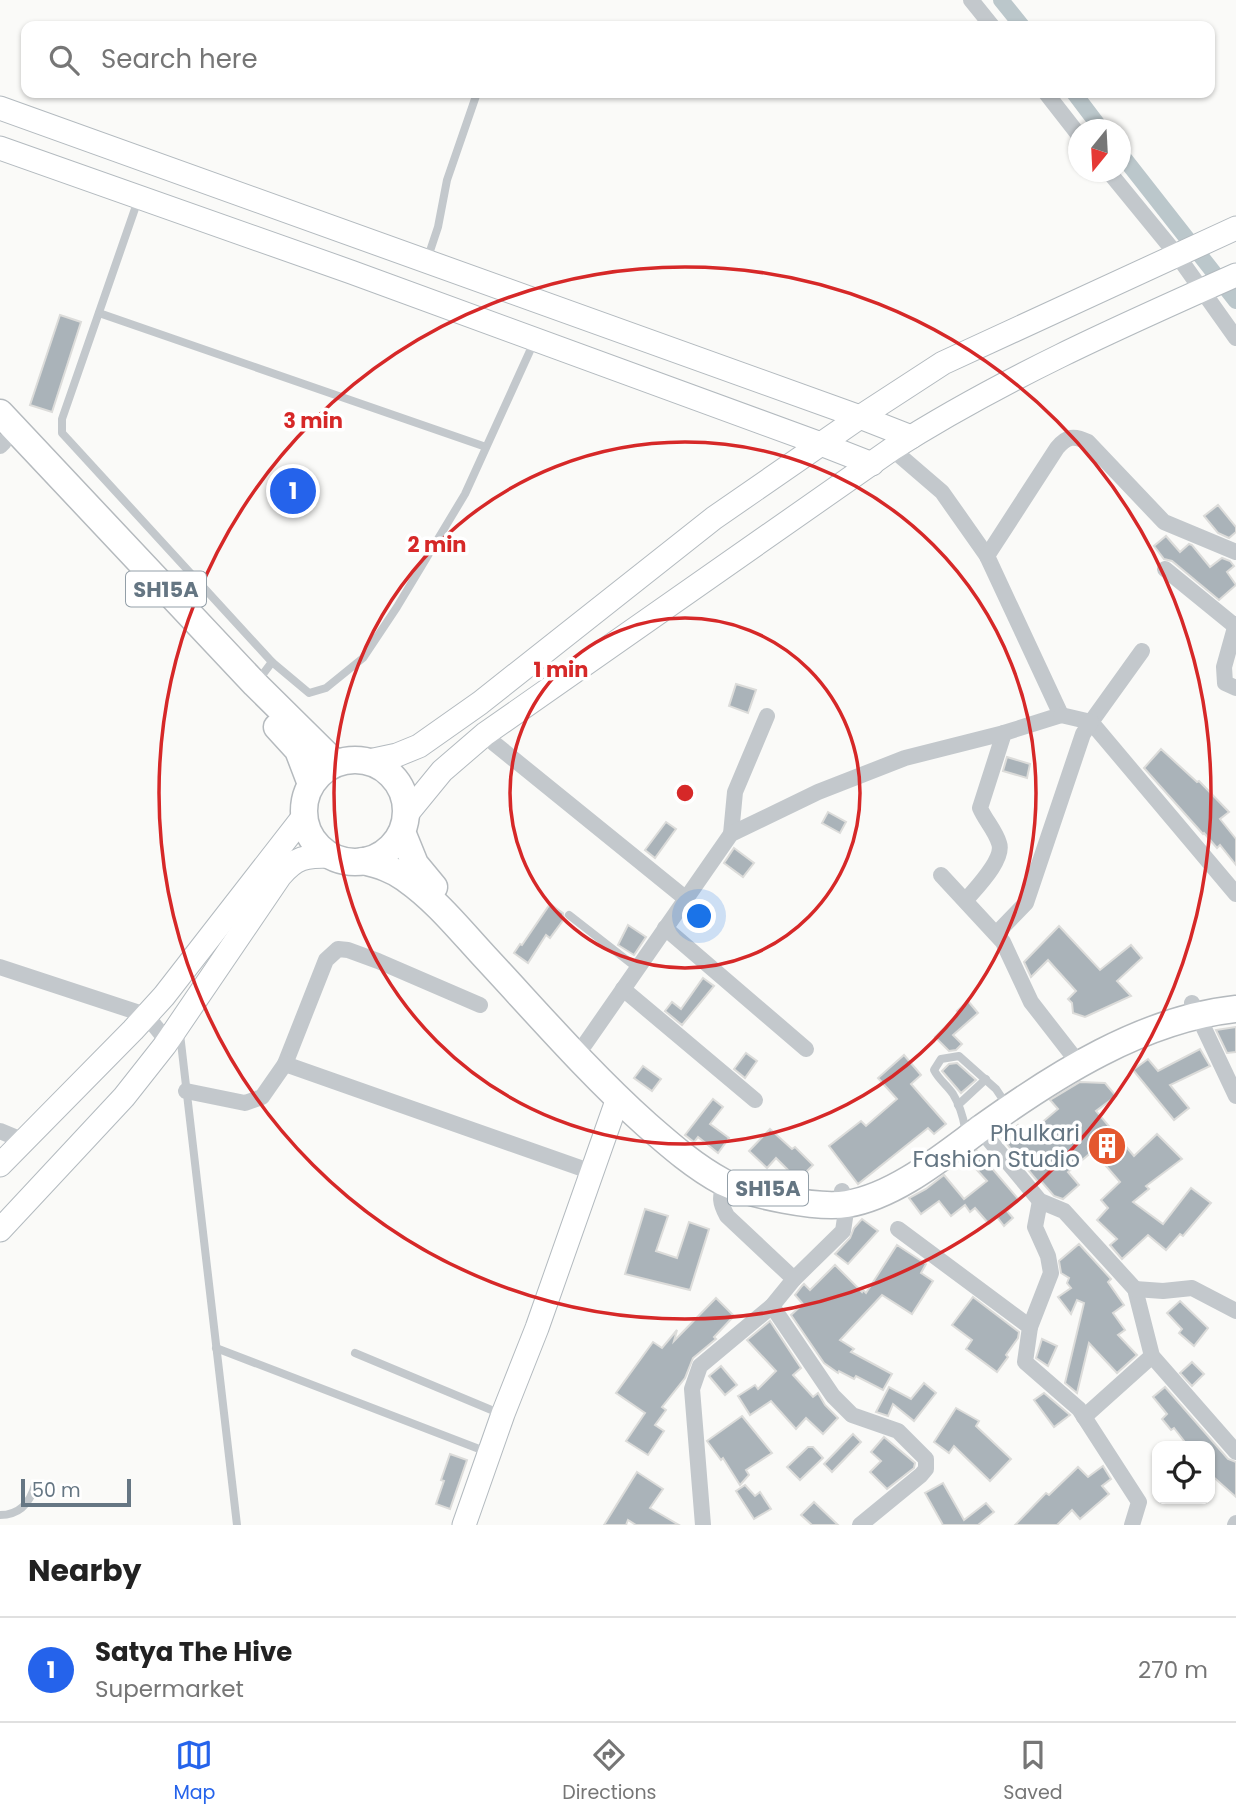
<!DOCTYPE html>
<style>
body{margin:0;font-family:Poppins,sans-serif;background:#f2f2f2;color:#222}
.controls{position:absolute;right:21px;bottom:21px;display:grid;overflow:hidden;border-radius:14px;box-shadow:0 2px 5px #0004}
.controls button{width:63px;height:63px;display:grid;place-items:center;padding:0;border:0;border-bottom:2px solid #e0e0e0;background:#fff;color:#222;font:35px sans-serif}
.compass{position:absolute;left:1068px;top:119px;width:63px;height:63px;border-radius:50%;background:#fff;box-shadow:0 2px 5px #0004;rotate:198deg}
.scale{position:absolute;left:21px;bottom:18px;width:110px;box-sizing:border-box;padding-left:7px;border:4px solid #657683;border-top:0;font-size:19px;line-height:24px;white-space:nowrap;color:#657683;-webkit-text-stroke:5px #fff;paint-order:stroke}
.you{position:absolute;left:700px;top:917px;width:24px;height:24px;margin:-18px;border:5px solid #fff;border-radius:50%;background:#1a73e8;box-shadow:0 0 0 10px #1a73e833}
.badge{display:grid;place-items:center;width:46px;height:46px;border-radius:50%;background:#2563eb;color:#fff;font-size:23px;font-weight:700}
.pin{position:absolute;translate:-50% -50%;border:4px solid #fff;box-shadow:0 2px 7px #0006}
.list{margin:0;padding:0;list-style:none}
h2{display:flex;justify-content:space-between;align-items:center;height:91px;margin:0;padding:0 28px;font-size:30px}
h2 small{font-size:23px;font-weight:400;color:#767676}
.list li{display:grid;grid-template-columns:46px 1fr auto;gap:21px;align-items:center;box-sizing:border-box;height:105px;padding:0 28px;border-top:2px solid #e0e0e0}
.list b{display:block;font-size:26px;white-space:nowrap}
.list p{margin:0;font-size:23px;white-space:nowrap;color:#767676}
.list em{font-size:23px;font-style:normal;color:#767676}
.icon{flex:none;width:38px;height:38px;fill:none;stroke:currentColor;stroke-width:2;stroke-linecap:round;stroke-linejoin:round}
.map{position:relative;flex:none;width:1236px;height:1525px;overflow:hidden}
.search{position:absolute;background:#fff;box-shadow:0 2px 5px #0004;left:21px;right:21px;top:21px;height:77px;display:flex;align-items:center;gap:18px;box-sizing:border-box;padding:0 24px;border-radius:14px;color:#767676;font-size:26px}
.sheet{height:196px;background:#fff}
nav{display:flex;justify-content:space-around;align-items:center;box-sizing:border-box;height:98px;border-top:2px solid #e0e0e0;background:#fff;font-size:19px;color:#767676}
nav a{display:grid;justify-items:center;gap:4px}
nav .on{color:#2563eb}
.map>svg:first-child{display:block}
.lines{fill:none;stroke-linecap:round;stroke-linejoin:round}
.canal{stroke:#bbc7cb;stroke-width:16}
.building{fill:#aab3b9;stroke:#dcdcda;stroke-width:2}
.secondary-casing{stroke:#b3babf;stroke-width:25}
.primary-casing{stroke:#b5babe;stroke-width:29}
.lane{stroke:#c3c8cc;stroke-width:8}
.street{stroke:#c3c8cc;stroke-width:16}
.secondary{stroke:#fff;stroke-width:23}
.primary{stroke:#fff;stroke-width:26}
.ring{fill:none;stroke:#d62828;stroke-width:3.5}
.labels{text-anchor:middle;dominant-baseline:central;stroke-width:7;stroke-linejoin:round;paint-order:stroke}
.shield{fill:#fff;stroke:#939fa8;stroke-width:2}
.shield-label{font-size:21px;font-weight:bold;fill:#657683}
.poi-label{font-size:23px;fill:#657683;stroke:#fff;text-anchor:end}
.centre{fill:#d62828;stroke:#fff;stroke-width:3.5}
.ring-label{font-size:21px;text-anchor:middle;font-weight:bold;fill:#d62828;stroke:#fff;stroke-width:7;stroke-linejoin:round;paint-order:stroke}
</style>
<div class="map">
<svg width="1236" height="1525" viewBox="0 0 1236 1525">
<rect width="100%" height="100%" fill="#fafaf8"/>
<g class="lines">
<!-- canal -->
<g class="canal">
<polyline points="1001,0 1022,26"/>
<polyline points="1074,93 1102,130"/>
<polyline points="1120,153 1236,301"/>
</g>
</g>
<!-- building -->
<g class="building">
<polygon points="60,315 81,322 52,412 30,405"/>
<polygon points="1218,505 1236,527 1236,532 1229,538 1218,533 1204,516"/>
<polygon points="1166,536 1180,552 1189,544 1192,545 1210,567 1222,558 1230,561 1234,566 1227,572 1236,585 1219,600 1172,561 1164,559 1154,546"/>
<polygon points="736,684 756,690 748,713 729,706"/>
<polygon points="1161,749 1197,782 1199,781 1229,812 1220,819 1236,839 1236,865 1220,845 1217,848 1204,833 1203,834 1144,768"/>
<polygon points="1007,757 1030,764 1027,778 1003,771"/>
<polygon points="828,812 846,822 840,833 822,823"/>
<polygon points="666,822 676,829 655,858 645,850"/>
<polygon points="734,848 754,863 743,877 724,863"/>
<polygon points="550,904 563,913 564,919 550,938 546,935 528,963 514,953 520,944 522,945"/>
<polygon points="628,925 646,937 634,955 618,945"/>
<polygon points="1059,926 1100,970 1131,945 1142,958 1117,981 1131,996 1085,1017 1073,1013 1072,1003 1068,999 1076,991 1048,960 1031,977 1024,962"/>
<polygon points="703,978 714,986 682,1025 665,1011 672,1002 681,1009"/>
<polygon points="968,1001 978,1013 953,1035 962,1044 956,1050 949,1051 935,1037 959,1013 957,1011"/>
<polygon points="1236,1027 1236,1052 1227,1053 1216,1030"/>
<polygon points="1200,1049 1210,1066 1170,1085 1189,1108 1174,1120 1133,1070 1148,1059 1158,1071"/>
<polygon points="746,1053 757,1061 745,1078 734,1069"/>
<polygon points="904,1055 921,1075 911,1084 946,1124 934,1134 928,1128 858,1184 829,1146 861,1121 866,1126 897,1099 878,1078"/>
<polygon points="957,1063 976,1080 961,1093 942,1071 949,1064"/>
<polygon points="643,1066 661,1079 652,1091 634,1078"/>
<polygon points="1080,1082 1105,1083 1116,1096 1096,1111 1134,1156 1157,1134 1182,1159 1146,1186 1149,1189 1133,1202 1163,1224 1191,1188 1211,1203 1183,1236 1180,1234 1166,1250 1148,1235 1122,1259 1110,1245 1117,1239 1097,1220 1108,1208 1101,1200 1120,1182 1093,1151 1068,1172 1079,1185 1063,1199 1054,1196 1041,1181 1039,1183 1002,1138 1018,1125 1027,1135 1058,1109 1050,1100"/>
<polygon points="713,1099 723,1107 710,1124 729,1138 718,1153 698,1137 694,1142 685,1135"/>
<polygon points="770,1129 792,1149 795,1147 813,1165 798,1180 776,1158 767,1168 749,1151"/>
<polygon points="977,1151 1019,1200 1007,1211 1013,1218 1004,1226 997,1217 989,1224 975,1208 970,1212 965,1205 951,1216 939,1201 921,1214 909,1198 926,1189 944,1175 964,1199 987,1181 967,1159"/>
<polygon points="645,1209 668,1216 656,1251 677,1258 689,1222 709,1229 690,1290 625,1274"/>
<polygon points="862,1219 878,1231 848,1264 835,1254 850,1238 854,1228"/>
<polygon points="1079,1244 1111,1279 1108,1282 1124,1305 1113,1313 1125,1330 1118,1335 1137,1355 1117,1373 1089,1343 1077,1393 1065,1383 1084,1303 1077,1300 1071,1314 1058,1297 1071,1288 1067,1283 1069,1278 1061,1273 1059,1261"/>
<polygon points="897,1245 926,1264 921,1273 933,1281 912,1314 882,1295 840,1340 854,1349 851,1352 892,1374 883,1390 856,1376 854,1379 839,1371 838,1373 824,1363 791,1315 803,1304 795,1295 802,1286 804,1284 810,1290 835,1265 862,1292 863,1290 866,1293"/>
<polygon points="973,1297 1019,1332 1018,1338 1006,1355 1008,1357 997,1372 966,1349 972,1340 952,1325"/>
<polygon points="716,1298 734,1316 714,1337 716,1339 693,1358 685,1378 662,1407 666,1410 655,1425 664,1431 648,1455 626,1441 645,1413 616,1393 653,1342 662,1348 677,1330 674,1341"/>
<polygon points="1180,1301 1208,1328 1194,1346 1179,1333 1182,1329 1167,1313"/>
<polygon points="770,1321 801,1368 793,1375 813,1397 818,1393 825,1405 838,1418 823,1434 806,1418 796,1429 771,1401 750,1415 738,1396 755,1385 758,1389 776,1371 747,1340"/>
<polygon points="1042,1339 1057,1346 1048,1366 1036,1358"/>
<polygon points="1192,1362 1204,1374 1192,1386 1180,1373"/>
<polygon points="721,1366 737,1385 725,1395 709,1376"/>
<polygon points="924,1383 936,1393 914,1421 893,1404 888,1416 876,1412 889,1387 911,1399"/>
<polygon points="1165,1387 1228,1459 1236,1462 1236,1497 1210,1474 1210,1446 1188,1446 1174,1428 1171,1430 1162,1419 1167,1414 1153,1397"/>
<polygon points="1044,1393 1070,1415 1054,1427 1034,1400"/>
<polygon points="956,1408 979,1421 976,1426 1011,1459 990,1481 954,1446 949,1453 934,1442"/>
<polygon points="742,1416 772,1453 746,1470 749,1475 740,1485 723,1458 721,1460 707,1441"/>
<polygon points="853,1434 861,1442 832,1472 824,1464"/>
<polygon points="884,1437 915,1463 914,1468 887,1489 870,1472 881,1461 871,1452"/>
<polygon points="808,1447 813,1447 823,1458 800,1480 787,1467"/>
<polygon points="450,1454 467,1460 450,1509 436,1504 444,1481 441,1480"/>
<polygon points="1103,1466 1111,1479 1102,1486 1109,1494 1080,1519 1072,1510 1057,1525 1015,1525 1046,1493 1049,1495 1078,1467 1088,1477"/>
<polygon points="637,1472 663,1489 650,1508 679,1525 636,1525 628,1520 626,1525 604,1525"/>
<polygon points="943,1483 964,1520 986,1503 994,1512 978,1525 943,1525 925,1493"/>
<polygon points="745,1485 755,1496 760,1492 771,1509 754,1519 736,1491"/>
<polygon points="814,1502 838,1525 812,1525 801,1515"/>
</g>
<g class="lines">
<!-- secondary casing -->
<g class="secondary-casing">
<g id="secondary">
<polyline points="0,108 860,417 911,437"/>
<polyline points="0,148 351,272 821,444 872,464"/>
<polyline points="369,761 397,755 419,746 480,703 714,518 860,417 943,363 1236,228"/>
<path d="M 406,815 L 442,771 L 485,734 L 892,449 C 1000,380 1119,327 1236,275"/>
<polyline points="0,1165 133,1030 164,996 304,816"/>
<path d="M 0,1230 L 124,1097 L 165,1045 L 280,876 C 296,857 305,856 331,856"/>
<polyline points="464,1525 503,1414 537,1328 618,1098"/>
</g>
</g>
<!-- primary casing -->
<g class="primary-casing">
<g id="primary">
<polyline points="0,413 255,684 335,763"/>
<polyline points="277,727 298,750 311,784"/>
<circle cx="355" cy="811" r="51"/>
<polyline points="402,832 415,864 434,887"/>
<path d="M 363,861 C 379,865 393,869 406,879 C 436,900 460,930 485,957 C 538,1014 589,1073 647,1125 C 671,1146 695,1167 723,1182 C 750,1195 818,1209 847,1204 C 895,1196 942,1157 980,1129 C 1055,1075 1143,1019 1236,1009"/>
</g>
</g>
<!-- lane -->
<g class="lane">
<polyline points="138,200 62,419 62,433 272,662 257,682"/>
<polyline points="427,260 438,227 447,180 477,93"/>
<polyline points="99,313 486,447"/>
<polyline points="272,662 309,693 326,688 363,658 397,607 465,494 534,342"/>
<polyline points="569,915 637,968"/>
<polyline points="180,1034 237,1525"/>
<polyline points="958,1105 986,1079"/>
<path d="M 965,1128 C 963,1116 959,1104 953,1094 C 947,1085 939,1080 934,1070 L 941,1059 L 959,1056 L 996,1089 L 1004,1101"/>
<polyline points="216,1348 487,1452"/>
<polyline points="355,1353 501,1414"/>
<path d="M 0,1515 C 20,1515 30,1503 35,1485"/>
</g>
<!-- street -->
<g class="street">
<polyline points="971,0 992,26"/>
<polyline points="1046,93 1078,134"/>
<polyline points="1109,172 1177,255 1236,338"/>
<polyline points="0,446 4,442"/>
<path d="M 892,449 L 942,492 L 987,556 L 1061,715 L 1004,733 L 980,808 C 985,820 995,830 999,843 C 1005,859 976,888 966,900"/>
<path d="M 987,556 L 1057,448 C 1067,436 1074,435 1088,442 L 1164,522 L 1236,552"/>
<polyline points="1165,569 1235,626"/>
<polyline points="1236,624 1224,667 1225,683 1236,688"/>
<polyline points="1142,651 1091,722 1236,894"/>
<polyline points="485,734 495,744 685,898"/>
<polyline points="731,834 735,792 767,716"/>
<polyline points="941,875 1003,942 1031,1002 1080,1065"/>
<polyline points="665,928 806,1049"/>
<polyline points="996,934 1026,903 1083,734 1091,722 1061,715"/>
<polyline points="0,967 146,1015 167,1041"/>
<polyline points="623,989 755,1100"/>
<polyline points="1192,1003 1236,1096"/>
<polyline points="585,1044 731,834 818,792 905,758 1004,733"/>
<polyline points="285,1064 326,960 338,949 348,950 378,961 480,1005"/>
<polyline points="186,1091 245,1103 262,1097 285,1064 592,1172"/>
<polyline points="976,1124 1040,1201 1064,1211 1135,1289 1152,1356 1236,1452"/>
<polyline points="0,1131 24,1141"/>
<path d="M 725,1183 C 719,1197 720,1203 727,1216 L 794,1279"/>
<polyline points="898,1229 1030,1327 1025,1362 1079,1409 1139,1502 1132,1525"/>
<polyline points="1135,1289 1163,1291 1192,1288 1236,1311"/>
<polyline points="772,1306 833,1396 852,1415 898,1431 926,1459 926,1469 921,1475 860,1525"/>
<polyline points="1030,1327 1051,1273 1048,1256 1035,1227 1040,1201"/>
<polyline points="1084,1417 1152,1356"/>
<polyline points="703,1525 692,1389 700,1366 772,1306 794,1279 843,1231 847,1205 842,1191"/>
<polyline points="1235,1525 1236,1523"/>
</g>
<!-- secondary -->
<use href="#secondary" class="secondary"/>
<!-- primary -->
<use href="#primary" class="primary"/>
</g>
<!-- distance rings -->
<g class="ring">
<circle cx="685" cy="793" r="175"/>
<circle cx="685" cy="793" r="351"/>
<circle cx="685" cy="793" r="526"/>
</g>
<!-- icons -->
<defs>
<g id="building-disc" transform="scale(2.0125)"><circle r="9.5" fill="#e4572e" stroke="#fff"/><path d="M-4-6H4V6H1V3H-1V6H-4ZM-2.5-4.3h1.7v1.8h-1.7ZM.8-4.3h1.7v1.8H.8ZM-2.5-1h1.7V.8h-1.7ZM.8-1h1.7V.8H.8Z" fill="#fff"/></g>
</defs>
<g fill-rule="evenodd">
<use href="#building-disc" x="1107" y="1146"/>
</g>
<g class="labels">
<!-- shield labels -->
<g class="shield">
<rect x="126" y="571.5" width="80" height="35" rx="5"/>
<rect x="728" y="1170.5" width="80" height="35" rx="5"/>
</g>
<g class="shield-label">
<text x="166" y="589">SH15A</text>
<text x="768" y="1188">SH15A</text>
</g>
<!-- poi labels -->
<g class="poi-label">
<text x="1080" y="1133">Phulkari<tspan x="1080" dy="26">Fashion Studio</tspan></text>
</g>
</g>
<circle cx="685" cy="793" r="10" class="centre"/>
<g class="ring-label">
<text x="313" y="428">3 min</text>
<text x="437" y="552">2 min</text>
<text x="561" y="677">1 min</text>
</g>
</svg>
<div class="controls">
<button><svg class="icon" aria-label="locate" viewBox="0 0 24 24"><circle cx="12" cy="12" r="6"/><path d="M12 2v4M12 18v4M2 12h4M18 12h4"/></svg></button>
</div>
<svg class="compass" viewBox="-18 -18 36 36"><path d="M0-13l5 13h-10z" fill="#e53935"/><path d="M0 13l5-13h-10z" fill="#767676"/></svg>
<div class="scale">50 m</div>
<div class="you"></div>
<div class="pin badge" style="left:293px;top:491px">1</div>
<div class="search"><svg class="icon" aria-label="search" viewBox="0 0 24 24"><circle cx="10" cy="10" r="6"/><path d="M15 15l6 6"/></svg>Search here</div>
</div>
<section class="sheet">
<h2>Nearby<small></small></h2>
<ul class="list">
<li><span class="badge">1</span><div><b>Satya The Hive</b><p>Supermarket</p></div><em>270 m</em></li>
</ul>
</section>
<nav>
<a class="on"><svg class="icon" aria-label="map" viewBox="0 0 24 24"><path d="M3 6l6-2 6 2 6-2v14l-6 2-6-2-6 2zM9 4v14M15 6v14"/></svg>Map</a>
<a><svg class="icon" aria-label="directions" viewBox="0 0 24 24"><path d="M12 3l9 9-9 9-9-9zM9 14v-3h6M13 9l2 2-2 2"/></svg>Directions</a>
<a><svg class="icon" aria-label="saved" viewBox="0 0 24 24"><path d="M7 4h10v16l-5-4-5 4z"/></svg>Saved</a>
</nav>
